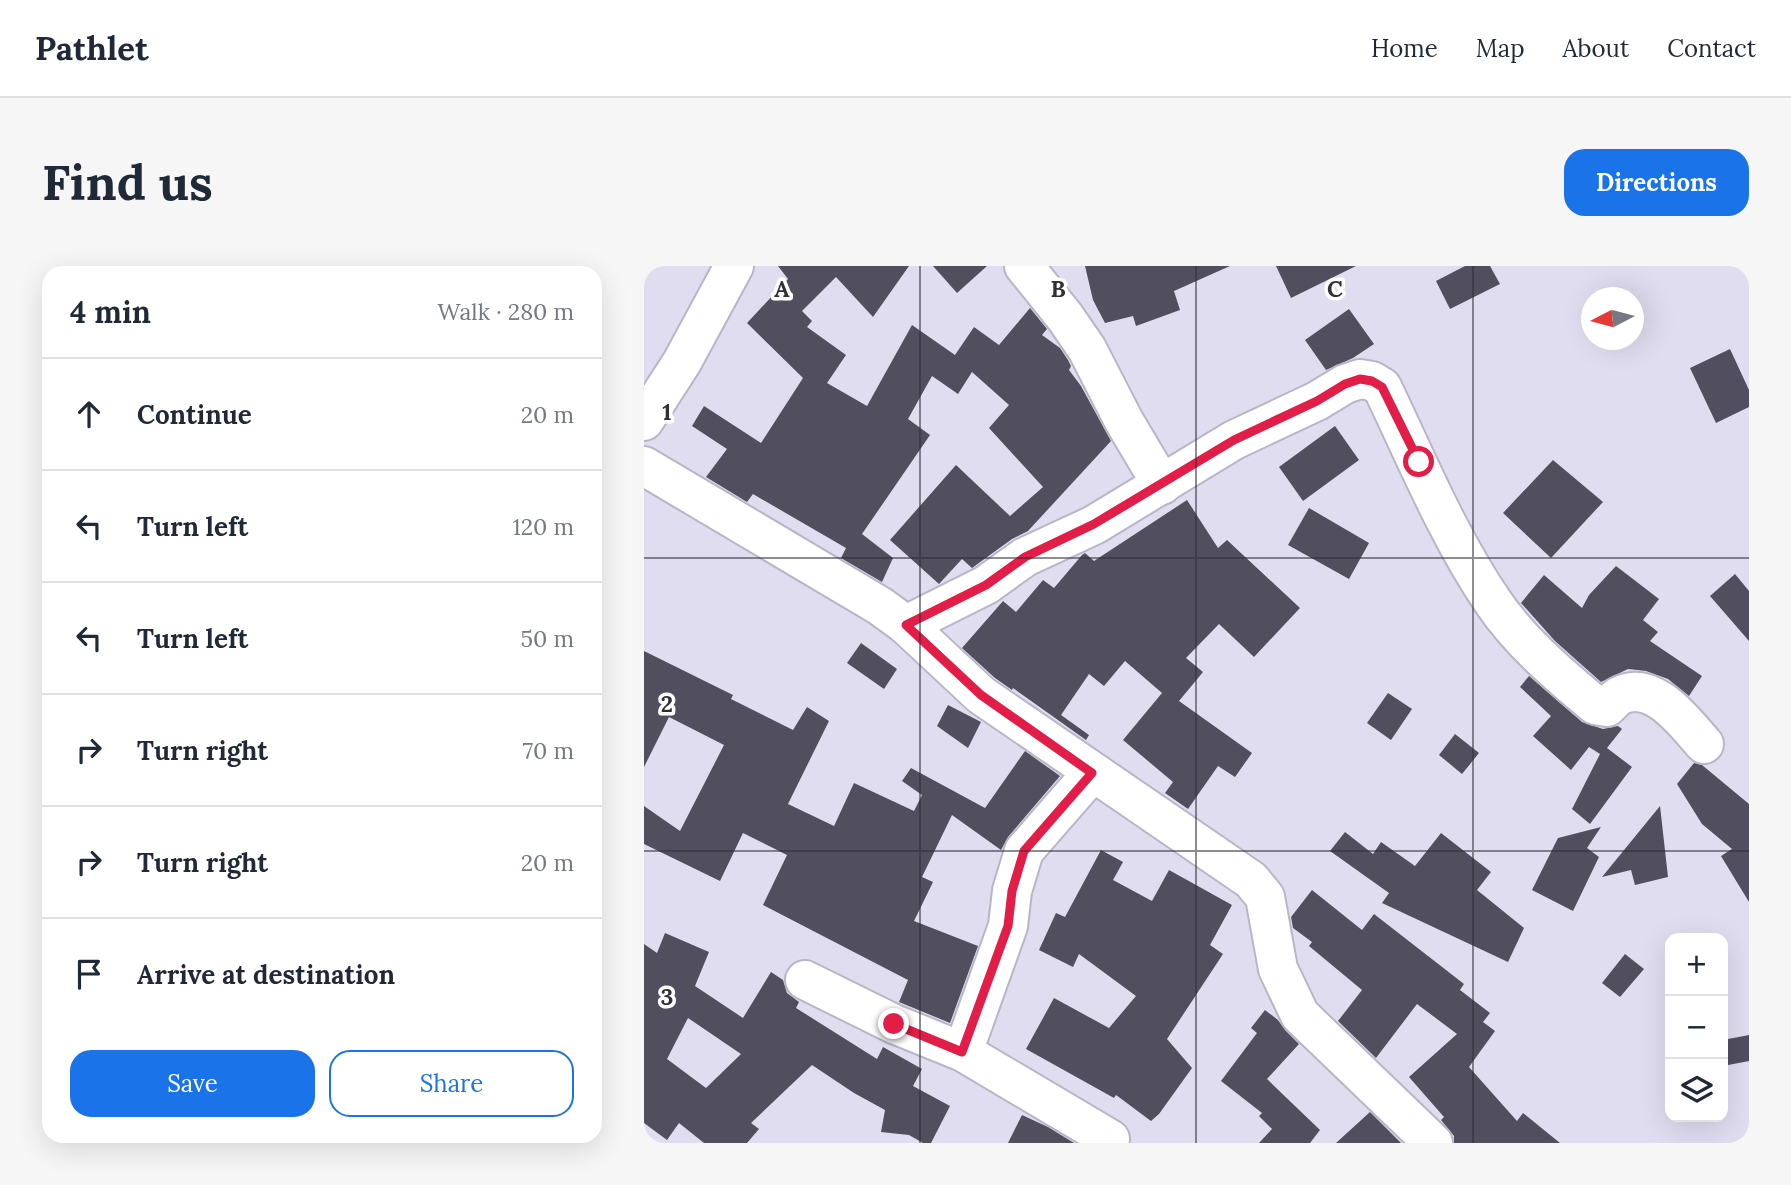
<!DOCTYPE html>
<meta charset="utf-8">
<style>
body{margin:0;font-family:Lora,serif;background:#f6f6f7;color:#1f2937}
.controls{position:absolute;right:21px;bottom:21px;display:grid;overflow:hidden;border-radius:14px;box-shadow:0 7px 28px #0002}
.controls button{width:63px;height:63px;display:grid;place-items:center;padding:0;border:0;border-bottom:2px solid #e0e1e3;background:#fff;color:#1f2937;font:35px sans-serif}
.compass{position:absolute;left:937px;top:21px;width:63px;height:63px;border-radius:50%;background:#fff;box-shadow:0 7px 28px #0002;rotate:264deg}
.stop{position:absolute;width:21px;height:21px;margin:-16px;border:5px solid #e11d48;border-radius:50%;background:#fff}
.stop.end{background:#e11d48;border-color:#fff;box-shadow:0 2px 7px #0008}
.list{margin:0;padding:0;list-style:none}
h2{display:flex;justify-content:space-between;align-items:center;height:91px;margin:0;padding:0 28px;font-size:30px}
h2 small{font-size:23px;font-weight:400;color:#747a83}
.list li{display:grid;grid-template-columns:46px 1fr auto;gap:21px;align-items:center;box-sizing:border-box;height:112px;padding:0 28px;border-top:2px solid #e0e1e3}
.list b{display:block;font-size:26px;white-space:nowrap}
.list em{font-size:23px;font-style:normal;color:#747a83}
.actions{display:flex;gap:14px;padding:21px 28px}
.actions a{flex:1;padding:16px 0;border:2px solid #1a73e8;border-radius:21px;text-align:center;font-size:24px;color:#1a73e8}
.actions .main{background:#1a73e8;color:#fff}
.icon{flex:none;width:38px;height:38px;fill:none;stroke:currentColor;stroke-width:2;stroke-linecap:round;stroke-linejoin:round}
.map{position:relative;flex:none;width:1105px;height:877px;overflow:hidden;border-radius:21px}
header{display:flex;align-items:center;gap:42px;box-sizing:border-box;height:98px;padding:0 35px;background:#fff;border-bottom:2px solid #e0e1e3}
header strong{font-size:33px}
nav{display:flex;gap:38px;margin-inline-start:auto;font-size:24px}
.intro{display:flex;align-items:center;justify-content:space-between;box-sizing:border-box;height:168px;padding:0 42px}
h1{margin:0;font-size:49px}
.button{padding:18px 32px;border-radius:21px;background:#1a73e8;color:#fff;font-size:24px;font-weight:700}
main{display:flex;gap:42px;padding:0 42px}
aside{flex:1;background:#fff;border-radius:21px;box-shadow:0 7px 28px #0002}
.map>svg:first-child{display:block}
.building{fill:#514e5e;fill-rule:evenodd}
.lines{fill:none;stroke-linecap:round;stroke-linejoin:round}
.minor-casing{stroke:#b9b5c8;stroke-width:42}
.minor{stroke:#fff;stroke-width:38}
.route{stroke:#e11d48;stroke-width:9}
.grid{fill:none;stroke:#302f36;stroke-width:2;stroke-opacity:0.55}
.grid-label{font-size:23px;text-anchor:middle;font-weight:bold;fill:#302f36;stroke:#fff;stroke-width:7;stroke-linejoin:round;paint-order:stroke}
</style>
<header>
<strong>Pathlet</strong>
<nav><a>Home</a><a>Map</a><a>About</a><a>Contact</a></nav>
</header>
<div class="intro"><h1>Find us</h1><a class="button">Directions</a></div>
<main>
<aside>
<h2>4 min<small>Walk · 280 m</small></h2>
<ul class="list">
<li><svg class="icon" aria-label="ahead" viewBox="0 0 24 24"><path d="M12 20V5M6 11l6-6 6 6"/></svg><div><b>Continue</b></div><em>20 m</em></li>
<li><svg class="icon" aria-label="left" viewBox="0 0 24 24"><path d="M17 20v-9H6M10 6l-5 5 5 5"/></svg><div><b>Turn left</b></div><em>120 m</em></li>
<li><svg class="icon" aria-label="left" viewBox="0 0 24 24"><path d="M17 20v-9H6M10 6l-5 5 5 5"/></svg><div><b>Turn left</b></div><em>50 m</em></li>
<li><svg class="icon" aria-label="right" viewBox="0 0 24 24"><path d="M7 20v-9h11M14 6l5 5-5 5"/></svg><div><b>Turn right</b></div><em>70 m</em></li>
<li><svg class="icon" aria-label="right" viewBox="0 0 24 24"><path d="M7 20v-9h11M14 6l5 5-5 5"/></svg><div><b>Turn right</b></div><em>20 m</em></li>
<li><svg class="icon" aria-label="arrive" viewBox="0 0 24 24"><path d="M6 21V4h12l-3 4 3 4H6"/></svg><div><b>Arrive at destination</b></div></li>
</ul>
<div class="actions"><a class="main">Save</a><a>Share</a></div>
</aside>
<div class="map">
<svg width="1105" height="877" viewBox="0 0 1105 877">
<rect width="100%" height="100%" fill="#e1ddf1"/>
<!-- building -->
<g class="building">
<polygon points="134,0 265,0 229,51 192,11 158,45 168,55 163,61 202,89 183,117 223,140 268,59 311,89 330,61 355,79 386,42 403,63 398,69 416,82 424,94 427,100 425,104 437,120 467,175 384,265 368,273 328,302 318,293 295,318 246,274 312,199 366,250 399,221 345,162 365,139 328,106 314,128 288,110 264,153 286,169 218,268 249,292 238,316 197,292 202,282 109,228 103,236 62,211 83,183 48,160 60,140 117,177 159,112 103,57 144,13"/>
<polygon points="289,0 343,0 313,27"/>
<polygon points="441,0 586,0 530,25 536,44 492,60 489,50 461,57 449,34"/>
<polygon points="632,0 712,0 647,32"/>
<polygon points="821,0 846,0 856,18 806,43 792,15"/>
<polygon points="705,43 730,78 709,92 682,104 661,74"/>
<polygon points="1086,83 1105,124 1105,141 1072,157 1046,102"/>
<polygon points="691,160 715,194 659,235 635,201"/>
<polygon points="909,194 959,236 907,292 859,247"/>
<polygon points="543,234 574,282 583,274 656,342 610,391 575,358 542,392 559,406 535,435 608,487 591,511 574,500 544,543 521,527 529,516 479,474 518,427 481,395 460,420 445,408 417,449 445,469 442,474 369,422 368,424 351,412 318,382 359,335 372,346 399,314 410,322 438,289 441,287 450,295"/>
<polygon points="665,242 725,277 705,313 644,279"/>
<polygon points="972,300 1015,333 999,354 1014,366 1006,375 1058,410 1045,430 1024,413 1002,405 984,403 957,416 911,375 877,337 900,309 938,342 945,329"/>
<polygon points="1091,308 1105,325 1105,375 1066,330"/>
<polygon points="217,377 253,403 240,423 203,397"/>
<polygon points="0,385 89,429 87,433 149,464 163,441 185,455 144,538 190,560 210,517 270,545 278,529 258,515 267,502 341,542 381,485 416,510 364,571 357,584 308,549 278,611 289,616 270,655 334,680 306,757 255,736 264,714 119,639 143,589 99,567 76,615 0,578 0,540 36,565 80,479 25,451 0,501"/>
<polygon points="885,410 938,456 959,463 974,460 978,463 963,482 988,501 946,558 928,543 956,488 945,481 927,504 889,470 907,450 876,421"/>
<polygon points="744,427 768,443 747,474 723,457"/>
<polygon points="304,439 337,456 324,482 293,460"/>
<polygon points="811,468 835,487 818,508 795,489"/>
<polygon points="1050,497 1058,499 1105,538 1105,636 1077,590 1088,583 1058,558 1033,518"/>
<polygon points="1016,540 1024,611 991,619 987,604 958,611"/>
<polygon points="957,561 943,582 955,591 929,645 888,624 914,572"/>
<polygon points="701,566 729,588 737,576 771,600 797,567 847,606 833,624 880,662 864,696 738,637 745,627 686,585"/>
<polygon points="457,584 479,596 469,614 508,635 525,604 588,639 566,679 579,688 523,773 548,802 515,848 507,855 472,829 470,832 382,783 410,732 465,762 492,730 435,688 429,701 395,684 412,647 421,651"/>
<polygon points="668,624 718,664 730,648 820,718 816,724 846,747 839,756 851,765 825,801 873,855 879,847 916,877 810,877 810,870 797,854 800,851 765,811 813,768 773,738 732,792 694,755 718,724 665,680 668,676 649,662 647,651"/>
<path d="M 21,667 L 65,686 L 51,720 L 99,752 L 127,706 L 139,714 L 143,727 L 155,736 L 152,742 L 233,793 L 239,781 L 278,803 L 269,820 L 306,840 L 287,877 L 279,877 L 265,869 L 237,866 L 241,844 L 210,827 L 168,799 L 107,857 L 115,863 L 103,877 L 60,877 L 35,857 L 23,874 L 0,857 L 0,678 L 13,687 ZM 44,752 L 97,788 L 62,822 L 23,793 Z"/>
<polygon points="981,688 1000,703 976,731 958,717"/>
<polygon points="621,744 634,754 641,764 655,778 623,813 676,864 666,877 615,877 628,863 615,850 618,847 577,815 613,767 607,762"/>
<polygon points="1105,769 1105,795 1079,800 1079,774"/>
<polygon points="726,846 757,877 692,877"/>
<polygon points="378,849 404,861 430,877 364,877"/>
</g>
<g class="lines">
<!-- minor casing -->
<g class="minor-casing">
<g id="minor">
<polyline points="380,0 421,51 443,83 480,155 518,219"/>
<polyline points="0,155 38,96 90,0"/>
<polyline points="0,200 236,340 262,359 337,429 607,614 621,631 634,703 656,749 789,877"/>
<path d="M 262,359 L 342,319 L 381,291 L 450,259 L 590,174 L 673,135 L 701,118 L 716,113 L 728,115 L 738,121 C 772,192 805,272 849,336 C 876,376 914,408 951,439 L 963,441 C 967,438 971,432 975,430 C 1009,412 1041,457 1060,478"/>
<polyline points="161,714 250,758 319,786 466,873"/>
<polyline points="319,786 364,660 368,625 380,585 448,507"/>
</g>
</g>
<!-- minor -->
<use href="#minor" class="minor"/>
</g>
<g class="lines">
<!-- route -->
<polyline class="route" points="250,758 318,786 364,660 368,625 380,585 448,507 337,429 262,359 342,319 381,291 450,258 590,174 673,135 701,118 716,113 728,115 738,121 775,196"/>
</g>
<!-- grid -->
<path class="grid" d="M 276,0 L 276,877M 552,0 L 552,877M 829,0 L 829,877M 0,292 L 1105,292M 0,585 L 1105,585"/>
<g class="grid-label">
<text x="138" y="31">A</text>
<text x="414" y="31">B</text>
<text x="691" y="31">C</text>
<text x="23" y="154">1</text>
<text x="23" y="446">2</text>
<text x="23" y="739">3</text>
</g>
</svg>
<div class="controls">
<button>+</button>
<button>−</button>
<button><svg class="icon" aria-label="layers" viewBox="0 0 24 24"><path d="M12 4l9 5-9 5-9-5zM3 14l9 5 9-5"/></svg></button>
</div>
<svg class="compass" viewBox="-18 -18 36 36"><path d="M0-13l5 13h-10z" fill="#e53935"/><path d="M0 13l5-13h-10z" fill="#747a83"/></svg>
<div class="stop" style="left:775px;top:196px"></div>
<div class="stop end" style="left:250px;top:758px"></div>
</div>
</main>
